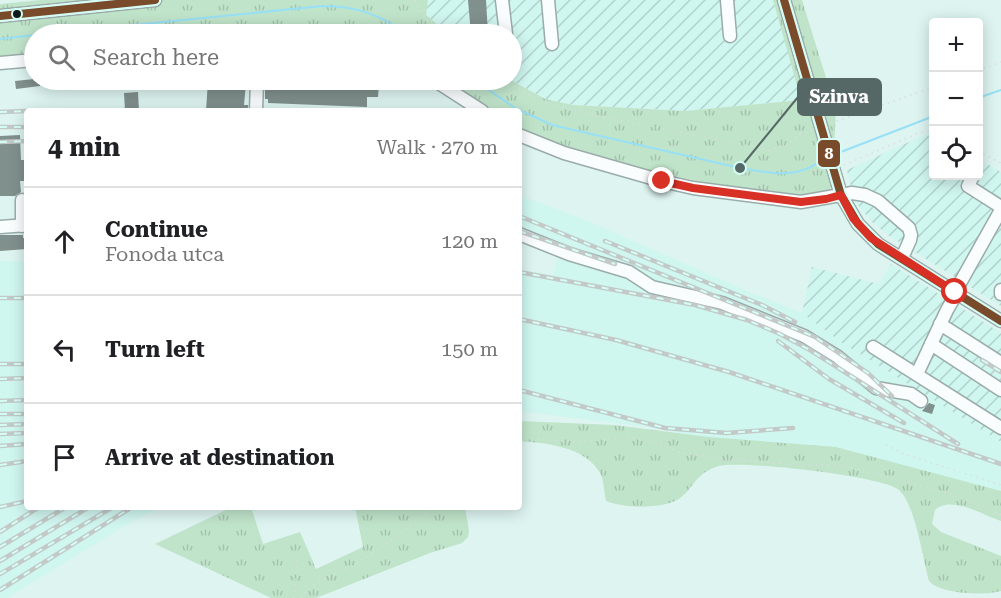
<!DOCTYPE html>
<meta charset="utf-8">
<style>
body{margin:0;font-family:"Roboto Serif",serif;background:#f6f6f6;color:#202124}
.controls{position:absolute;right:18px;top:18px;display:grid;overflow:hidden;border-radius:6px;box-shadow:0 3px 15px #0003}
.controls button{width:54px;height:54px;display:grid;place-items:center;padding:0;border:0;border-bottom:2px solid #e0e0e0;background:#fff;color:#202124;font:30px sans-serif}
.stop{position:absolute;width:18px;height:18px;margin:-14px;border:4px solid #d93025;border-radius:50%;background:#fff}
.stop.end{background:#d93025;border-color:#fff;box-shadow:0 2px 6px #0008}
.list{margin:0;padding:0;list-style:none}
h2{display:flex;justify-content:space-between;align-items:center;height:78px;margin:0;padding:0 24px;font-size:26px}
h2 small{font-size:20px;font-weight:400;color:#757577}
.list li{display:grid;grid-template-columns:39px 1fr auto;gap:18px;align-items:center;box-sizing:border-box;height:108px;padding:0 24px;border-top:2px solid #e0e0e0}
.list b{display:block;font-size:22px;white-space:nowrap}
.list p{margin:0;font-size:20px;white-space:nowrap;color:#757577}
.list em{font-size:20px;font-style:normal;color:#757577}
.icon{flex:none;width:33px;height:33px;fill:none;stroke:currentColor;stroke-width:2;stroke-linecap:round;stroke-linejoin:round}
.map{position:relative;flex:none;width:1001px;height:598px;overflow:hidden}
.search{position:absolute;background:#fff;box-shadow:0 3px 15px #0003;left:24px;top:24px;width:498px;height:66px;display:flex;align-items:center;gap:15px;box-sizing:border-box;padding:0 21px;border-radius:33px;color:#757577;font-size:22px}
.panel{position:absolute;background:#fff;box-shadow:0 3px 15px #0003;left:24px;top:108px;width:498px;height:402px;border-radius:6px}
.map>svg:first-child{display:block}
.built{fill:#d0f6f0}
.industrial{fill:url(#industrial-furrows)}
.grass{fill:url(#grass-tufts)}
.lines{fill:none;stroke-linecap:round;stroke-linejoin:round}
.stream{stroke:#97e0f6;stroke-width:2}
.building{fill:#80908c}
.minor-casing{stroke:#9aaca9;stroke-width:15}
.path{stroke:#d7dfdd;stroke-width:1.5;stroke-dasharray:1.5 4.5;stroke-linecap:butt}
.minor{stroke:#fafdfd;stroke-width:12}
.rail-casing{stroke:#c2c9c7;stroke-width:4.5}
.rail{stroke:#d4fdf6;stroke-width:2;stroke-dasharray:7;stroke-linecap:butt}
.bus-1-casing{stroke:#d4fdf6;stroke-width:12}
.bus-1{stroke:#7a4b2a;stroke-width:8}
.route{stroke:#d93025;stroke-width:8}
.bus-dot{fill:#0d1c1a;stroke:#d4fdf6;stroke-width:2}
.leader{fill:none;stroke:#566865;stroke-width:2}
.callout-dot{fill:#566865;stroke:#d4fdf6;stroke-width:2}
.callout{fill:#566865;stroke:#566865;stroke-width:2}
.callout-label{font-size:18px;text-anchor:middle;font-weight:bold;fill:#fff}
.line-badge{stroke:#d4fdf6;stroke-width:2}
.badge-label{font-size:16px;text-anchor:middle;font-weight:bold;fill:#fff}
</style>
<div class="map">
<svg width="1001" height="598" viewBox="0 0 1001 598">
<defs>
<pattern id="industrial-furrows" width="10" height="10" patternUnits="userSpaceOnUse" patternTransform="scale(1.5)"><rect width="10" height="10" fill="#d0f6f0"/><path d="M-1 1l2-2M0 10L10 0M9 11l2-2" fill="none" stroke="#b1d2cd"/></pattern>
<pattern id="grass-tufts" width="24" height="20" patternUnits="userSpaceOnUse" patternTransform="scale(1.5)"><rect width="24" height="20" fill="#c0e4ca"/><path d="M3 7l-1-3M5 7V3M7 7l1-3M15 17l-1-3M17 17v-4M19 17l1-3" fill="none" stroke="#a4c3ad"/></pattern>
</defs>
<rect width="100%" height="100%" fill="#ddf4f0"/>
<!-- built -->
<g class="built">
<polygon points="519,195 583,219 745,290 802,313 841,342 1001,442 1001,491 640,426 519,411 519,270 553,275 558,255 519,241"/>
<polygon points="0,261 27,261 27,507 160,507 126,525 7,598 0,598"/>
</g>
<!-- industrial -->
<g class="industrial">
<polygon points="428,0 773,0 802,100 685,111 573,105 545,99 511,80 512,34 449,34 426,15"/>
<polygon points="929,133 933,134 934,176 978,176 979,159 1001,172 1001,306 888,235 872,222 854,200 847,170"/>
<polygon points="891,264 1001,333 1001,442 841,342 802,313 812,267 879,284"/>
</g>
<!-- grass -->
<g class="grass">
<polygon points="41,0 428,0 426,15 449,34 370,34 349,25 248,34 34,34 34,56 0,59 0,4"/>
<polygon points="773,0 802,0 836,110 832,184 829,192 800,197 730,188 660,173 548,142 519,128 519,111 493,111 446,80 511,80 545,99 573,105 685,111 801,100"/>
<path d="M 519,421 L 614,425 L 709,437 L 836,447 L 1001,491 L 1001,521 C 983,515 951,495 935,510 L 932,524 L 941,532 L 1001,556 L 1001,591 C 985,596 940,594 929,581 C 923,559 915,504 899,490 C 884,476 740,460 719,466 C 694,473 693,491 677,500 C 661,509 622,508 606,501 C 604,492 604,480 600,473 C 585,446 545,443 519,441 Z"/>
<polygon points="232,507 251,507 263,544 300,532 316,569 363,547 355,507 465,507 469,531 468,537 462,543 430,553 316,598 271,598 155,544"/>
</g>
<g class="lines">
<!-- stream -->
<g class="stream">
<path d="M 42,34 L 323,6 C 358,6 379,15 408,34"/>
<polyline points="0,39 34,35"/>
<path d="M 474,80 L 515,108 L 552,125 L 740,168 C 760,171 783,177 803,170 C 811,168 818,162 825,159"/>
<polyline points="978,98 1001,90"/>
<polyline points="833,155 934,116"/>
</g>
</g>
<!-- building -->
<g class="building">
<polygon points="468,0 486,0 488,34 471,34"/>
<polygon points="34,79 40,80 40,86 16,89 15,81"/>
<polygon points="208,80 246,83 244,105 248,105 248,111 206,111"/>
<polygon points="265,80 368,80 367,84 379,84 378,97 367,97 367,107 268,103 268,99 265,99"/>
<polygon points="138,92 139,111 125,111 124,93"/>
<polygon points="20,135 21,160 27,160 27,181 20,181 21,192 15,196 0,196 0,136"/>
<polygon points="0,235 23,235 23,238 27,238 27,249 0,251"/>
<polygon points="929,403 935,405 932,414 922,411"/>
</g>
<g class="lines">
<!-- minor casing -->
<g class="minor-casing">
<g id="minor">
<polyline points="502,0 506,34"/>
<polyline points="548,0 552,44"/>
<polyline points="727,0 730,36"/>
<polyline points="784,0 841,195 858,224 878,244 1001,321"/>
<polyline points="0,16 155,0"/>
<polyline points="302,34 331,32 352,34"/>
<polyline points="0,63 34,60"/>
<polyline points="434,80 482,111"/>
<polyline points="256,111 257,80"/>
<polyline points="519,135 564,153 662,181 693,188 801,202 852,193 865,195 878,201 909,228 911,235 910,240 902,258"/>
<polyline points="973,176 968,186 1001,207"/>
<polyline points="22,200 22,226"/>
<polyline points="0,227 27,225"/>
<polyline points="519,234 569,254 629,272 652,287 722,303 804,336 838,357 876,388 911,394 921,401"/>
<polyline points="1001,290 1001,294"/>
<polyline points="955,292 1001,210"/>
<polyline points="940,324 1001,363"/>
<polyline points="931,344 1001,390"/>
<polyline points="873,347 1001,428"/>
<polyline points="917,374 947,310 957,293"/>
</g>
</g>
<!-- path -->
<g class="path">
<polyline points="415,0 415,3 429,24 441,34"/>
<polyline points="978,71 1001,62"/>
<polyline points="503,80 543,102 599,116 769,150 787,145 799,134 812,130"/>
<polyline points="831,123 934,87"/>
<polyline points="978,151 1001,163"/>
<polyline points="844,165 919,133 934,130"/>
<polyline points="519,438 574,442 628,437 646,440 682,453 722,459 803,465 837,465 870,472 951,494 1001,515"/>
<polyline points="886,445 907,455 1001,485"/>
<polyline points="294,598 297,559 301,545"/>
<path d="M 301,598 C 313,578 342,573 361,561 C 386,545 410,526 433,507"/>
</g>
<!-- minor -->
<use href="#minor" class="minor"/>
<!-- rail casing -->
<g class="rail-casing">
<g id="rail">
<polyline points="0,112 27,111"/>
<polyline points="0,127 27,127"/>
<polyline points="0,142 27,141"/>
<polyline points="519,216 815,337 868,373 892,396"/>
<polyline points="519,231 615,264"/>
<polyline points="605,241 762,305 795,322"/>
<polyline points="519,272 695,305 747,320 778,333 810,350 958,444"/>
<polyline points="0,298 27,298"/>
<polyline points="519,319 616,340 729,372 1001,464"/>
<polyline points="778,341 829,379 904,423"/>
<polyline points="982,360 1001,372"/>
<polyline points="0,364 27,364"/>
<polyline points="0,379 27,378"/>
<polyline points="519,390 665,428 727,433 793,428"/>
<polyline points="0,401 27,400"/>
<polyline points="0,414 27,414"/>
<polyline points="0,425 27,424"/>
<polyline points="0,434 27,433"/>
<polyline points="0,446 27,444"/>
<polyline points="0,465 27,461"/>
<polyline points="0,507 27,501"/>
<polyline points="0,532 39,507"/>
<polyline points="0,547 66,507"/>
<polyline points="0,561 89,507"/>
<polyline points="0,574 113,507"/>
<polyline points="0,590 132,507"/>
</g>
</g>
<!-- rail -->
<use href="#rail" class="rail"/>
<!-- bus-1 casing -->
<g class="bus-1-casing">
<g id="bus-1">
<polyline points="784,0 841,195 858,224 878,244 1001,321"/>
<polyline points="0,16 155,0"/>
</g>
</g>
<!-- bus-1 -->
<use href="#bus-1" class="bus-1"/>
</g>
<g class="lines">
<!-- route -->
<polyline class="route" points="662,181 693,188 801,202 826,199 841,195 853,218 871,238 955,292"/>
</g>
<!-- markers -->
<circle class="bus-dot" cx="17" cy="14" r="5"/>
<!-- callouts -->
<path class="leader" d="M740 168L798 97"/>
<circle class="callout-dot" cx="740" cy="168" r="6"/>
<rect class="callout" x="798" y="79" width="83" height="36" rx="6"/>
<g class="callout-label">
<text x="839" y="103">Szinva</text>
</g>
<rect class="line-badge" x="817" y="139" width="24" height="29" rx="6" fill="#7a4b2a"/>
<g class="badge-label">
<text x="829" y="159">8</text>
</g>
</svg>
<div class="controls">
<button>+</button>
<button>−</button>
<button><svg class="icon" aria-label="locate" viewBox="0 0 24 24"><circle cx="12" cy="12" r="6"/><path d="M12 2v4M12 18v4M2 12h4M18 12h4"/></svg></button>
</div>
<div class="stop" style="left:955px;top:292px"></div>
<div class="stop end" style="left:662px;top:181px"></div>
<div class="search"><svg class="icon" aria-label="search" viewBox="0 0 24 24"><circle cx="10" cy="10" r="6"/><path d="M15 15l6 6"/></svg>Search here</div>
<section class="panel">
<h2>4 min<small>Walk · 270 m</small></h2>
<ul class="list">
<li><svg class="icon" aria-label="ahead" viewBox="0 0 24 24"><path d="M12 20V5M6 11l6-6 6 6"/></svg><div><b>Continue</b><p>Fonoda utca</p></div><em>120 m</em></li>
<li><svg class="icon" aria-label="left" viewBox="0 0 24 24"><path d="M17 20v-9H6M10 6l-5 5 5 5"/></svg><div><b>Turn left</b></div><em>150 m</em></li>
<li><svg class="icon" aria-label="arrive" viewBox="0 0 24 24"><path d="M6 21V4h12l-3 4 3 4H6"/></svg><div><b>Arrive at destination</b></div></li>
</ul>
</section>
</div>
